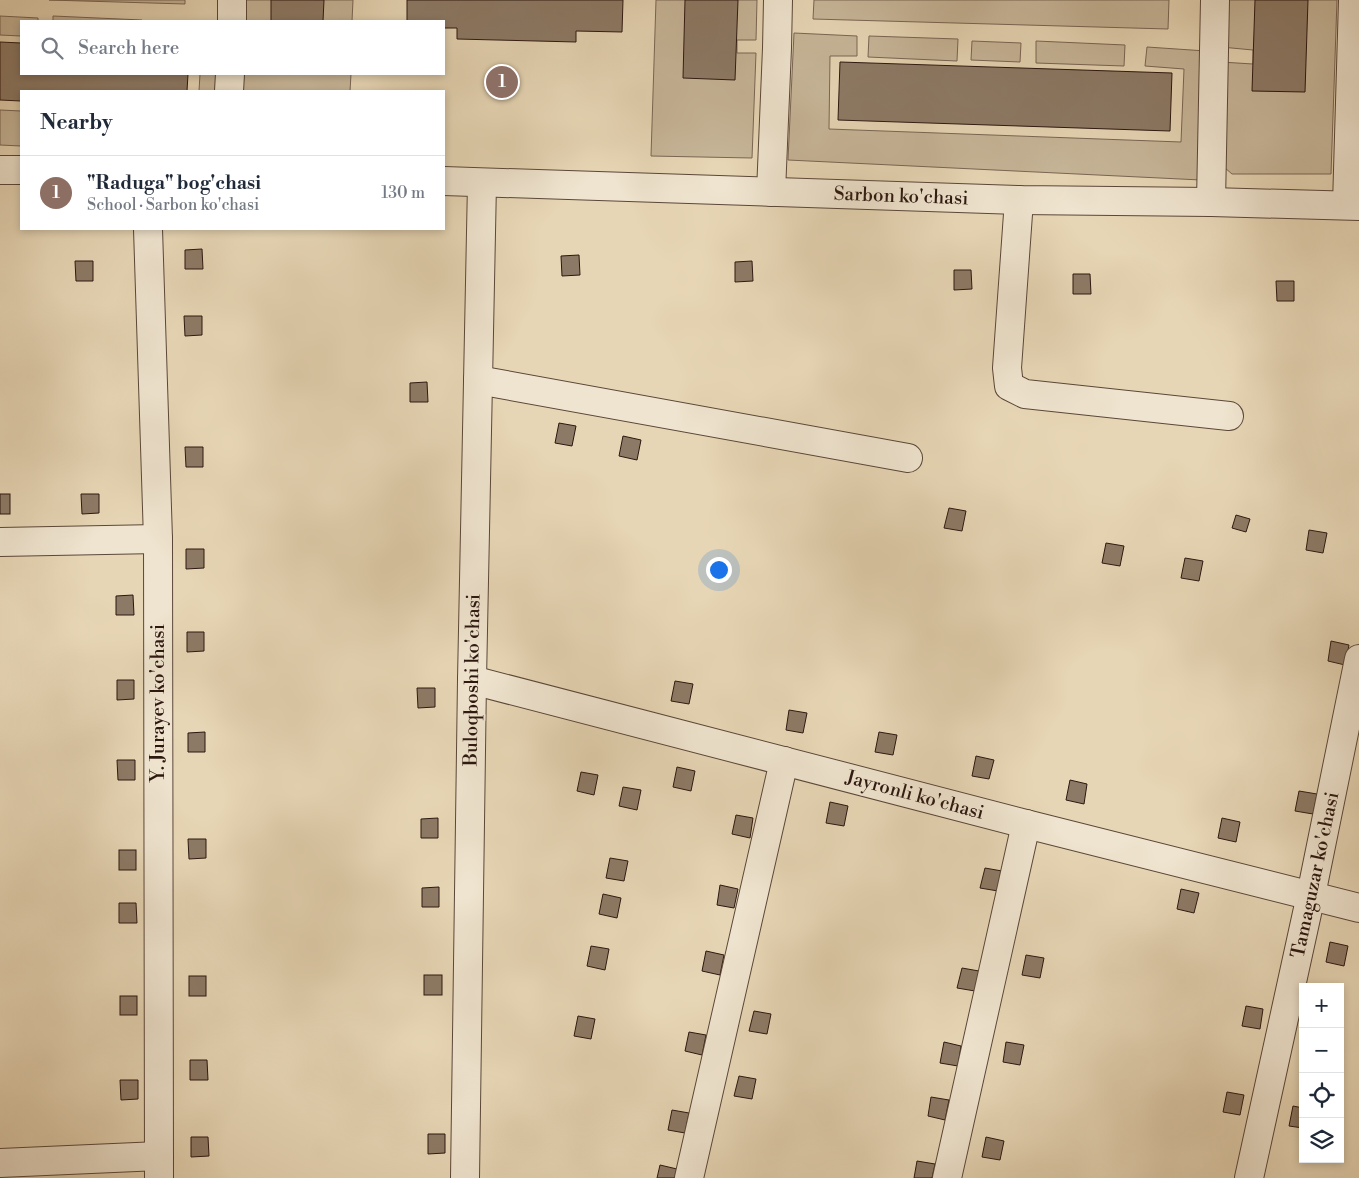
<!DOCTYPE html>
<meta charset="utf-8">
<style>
body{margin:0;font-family:"Libre Bodoni",serif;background:#f6f6f7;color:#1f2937}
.controls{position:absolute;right:15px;bottom:15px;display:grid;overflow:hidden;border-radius:0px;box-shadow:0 2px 8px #0003}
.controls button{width:45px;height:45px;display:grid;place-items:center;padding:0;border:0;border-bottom:1px solid #e0e1e3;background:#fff;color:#1f2937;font:25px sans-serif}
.you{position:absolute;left:718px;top:569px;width:18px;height:18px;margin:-12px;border:4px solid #fff;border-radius:50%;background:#1a73e8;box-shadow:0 0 0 8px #1a73e833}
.badge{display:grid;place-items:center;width:32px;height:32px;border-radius:50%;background:#111827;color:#fff;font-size:16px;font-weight:700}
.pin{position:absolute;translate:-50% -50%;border:2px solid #fff;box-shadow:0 1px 5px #0006}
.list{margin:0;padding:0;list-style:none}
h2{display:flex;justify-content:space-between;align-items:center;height:65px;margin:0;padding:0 20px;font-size:21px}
h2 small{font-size:16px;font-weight:400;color:#747a83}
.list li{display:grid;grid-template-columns:32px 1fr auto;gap:15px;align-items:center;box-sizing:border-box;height:75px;padding:0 20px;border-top:1px solid #e0e1e3}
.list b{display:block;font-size:19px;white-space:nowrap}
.list p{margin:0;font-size:16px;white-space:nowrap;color:#747a83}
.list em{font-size:16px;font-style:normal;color:#747a83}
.icon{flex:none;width:28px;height:28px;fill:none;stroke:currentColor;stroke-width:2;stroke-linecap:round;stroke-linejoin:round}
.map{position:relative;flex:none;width:1359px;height:1178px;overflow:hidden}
.search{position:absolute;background:#fff;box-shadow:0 2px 8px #0003;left:20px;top:20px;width:425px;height:55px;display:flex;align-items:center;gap:12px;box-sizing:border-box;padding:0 18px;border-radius:0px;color:#747a83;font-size:19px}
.panel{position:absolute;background:#fff;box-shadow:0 2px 8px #0003;left:20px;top:90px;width:425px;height:140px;border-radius:0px}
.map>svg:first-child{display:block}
.green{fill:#c7b699;stroke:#7a6654}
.building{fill:#8d7a66;stroke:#2c1710}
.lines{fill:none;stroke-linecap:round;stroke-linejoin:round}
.minor-casing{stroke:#5b4739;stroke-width:30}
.minor{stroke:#efe4cf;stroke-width:28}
.labels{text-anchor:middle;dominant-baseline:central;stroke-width:4;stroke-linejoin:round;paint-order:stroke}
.street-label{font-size:19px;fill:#2c1710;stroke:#efe4cf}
</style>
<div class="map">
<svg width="1359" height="1178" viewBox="0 0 1359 1178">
<rect width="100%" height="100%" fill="#e7d6b5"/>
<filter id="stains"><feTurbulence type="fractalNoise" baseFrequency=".004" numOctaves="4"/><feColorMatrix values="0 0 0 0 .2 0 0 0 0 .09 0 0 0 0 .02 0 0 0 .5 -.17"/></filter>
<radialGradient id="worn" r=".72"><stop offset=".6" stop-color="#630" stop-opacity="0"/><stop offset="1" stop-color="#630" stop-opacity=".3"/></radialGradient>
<!-- green -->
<g class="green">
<polygon points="49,0 185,0 185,4"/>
<polygon points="239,0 353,0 352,21 238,21"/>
<polygon points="656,0 757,0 756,40 737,40 737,53 756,53 752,158 651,156"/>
<polygon points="814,0 1169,0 1168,29 813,19"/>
<polygon points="1224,0 1337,0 1331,174 1232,174 1217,161 1221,62 1253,64 1253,50 1221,47"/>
<polygon points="0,16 38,18 38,21 21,21 21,36 0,35"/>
<polygon points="53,16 142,20 142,21 53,21"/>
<polygon points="794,33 857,36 857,56 830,56 829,129 1181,142 1184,69 1145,66 1147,47 1206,51 1201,180 788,160"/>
<polygon points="869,36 958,39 957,61 868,57"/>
<polygon points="972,41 1021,43 1020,62 971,60"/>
<polygon points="1036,41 1125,45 1124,66 1036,63"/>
<polygon points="200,74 221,74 221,91 199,91"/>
<polygon points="236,74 351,74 350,91 236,91"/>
<polygon points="0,110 21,111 21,146 0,145"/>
</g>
<!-- building -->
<g class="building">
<polygon points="271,0 324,0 323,21 271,21"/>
<polygon points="407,0 623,0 622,32 576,31 576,42 457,39 457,28 444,28 444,21 407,21"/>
<polygon points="685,0 738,0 735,80 683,78"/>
<polygon points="1255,0 1308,0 1305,92 1252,91"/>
<polygon points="0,42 21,43 21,74 188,74 187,91 21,91 21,101 0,100"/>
<polygon points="840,62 1172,73 1170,131 838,120"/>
<polygon points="202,249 203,269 185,269 185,250"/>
<polygon points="579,255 580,275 562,276 561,256"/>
<polygon points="75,261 93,261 93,281 76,281"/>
<polygon points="752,261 753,281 735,282 735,262"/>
<polygon points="954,270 971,270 972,289 954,290"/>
<polygon points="1073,274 1090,274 1091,294 1073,294"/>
<polygon points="1276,281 1294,281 1294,301 1277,301"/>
<polygon points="184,316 202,316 202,335 185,336"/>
<polygon points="427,382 428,402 410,402 410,383"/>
<polygon points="559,423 576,426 572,446 555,443"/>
<polygon points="623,436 641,440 637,460 619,456"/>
<polygon points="185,447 203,447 203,467 186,467"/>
<rect x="0" y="494" width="10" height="20"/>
<polygon points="81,494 99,494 99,513 82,514"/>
<polygon points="949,508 966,511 962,531 944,528"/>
<polygon points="1236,515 1250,519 1246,532 1232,528"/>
<polygon points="1309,530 1327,533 1323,553 1306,550"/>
<polygon points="1106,543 1124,546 1120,566 1102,563"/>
<polygon points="186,549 204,549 204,568 186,569"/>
<polygon points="1185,558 1203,561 1199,581 1181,578"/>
<polygon points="133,595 134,615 116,615 116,596"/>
<polygon points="187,632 204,632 204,651 187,652"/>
<polygon points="1331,641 1349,645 1345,665 1328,661"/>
<polygon points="117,680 134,680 134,699 117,700"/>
<polygon points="675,681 693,684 689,704 671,701"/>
<polygon points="417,688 435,688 435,707 418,708"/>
<polygon points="789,710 807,713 803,733 786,730"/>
<polygon points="205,732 205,752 188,752 188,733"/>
<polygon points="879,732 897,735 893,755 875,752"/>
<polygon points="976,756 994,760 989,779 972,776"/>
<polygon points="117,760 135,760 135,780 118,780"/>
<polygon points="677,767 695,771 691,791 673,787"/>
<polygon points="581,772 598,775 594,795 577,791"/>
<polygon points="1070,780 1087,784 1084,804 1066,800"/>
<polygon points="623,787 641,790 637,810 619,806"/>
<polygon points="1299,791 1317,794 1313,814 1295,811"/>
<polygon points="830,802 848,806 844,826 826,823"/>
<polygon points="736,815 753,818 750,838 732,834"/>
<polygon points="438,818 438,838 421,838 421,819"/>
<polygon points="1222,818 1240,822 1236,842 1218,838"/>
<polygon points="188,839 206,839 206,858 189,859"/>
<rect x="119" y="850" width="17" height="20"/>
<polygon points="610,858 628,861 624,881 606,878"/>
<polygon points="985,868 1002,871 998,891 980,888"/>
<polygon points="720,885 738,889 734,908 717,905"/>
<polygon points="439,887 439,907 422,907 422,888"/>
<polygon points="1181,889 1199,893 1194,913 1177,909"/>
<polygon points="603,894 621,898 617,918 599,914"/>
<polygon points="119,903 136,903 137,923 119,923"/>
<polygon points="1330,942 1348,946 1344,966 1326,962"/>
<polygon points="591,946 609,949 605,970 587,966"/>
<polygon points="706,951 724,955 720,975 702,971"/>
<polygon points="1026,955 1044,958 1040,978 1022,975"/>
<polygon points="962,968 979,971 975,991 957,988"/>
<rect x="424" y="975" width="18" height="20"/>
<rect x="189" y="976" width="17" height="20"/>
<rect x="120" y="996" width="17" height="19"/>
<polygon points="1246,1006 1263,1009 1260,1029 1242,1026"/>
<polygon points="754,1011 771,1014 767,1034 749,1031"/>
<polygon points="578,1016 595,1019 591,1039 574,1036"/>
<polygon points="689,1032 706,1035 702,1055 685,1051"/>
<polygon points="944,1042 961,1046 958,1066 940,1063"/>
<polygon points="1006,1042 1024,1045 1020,1065 1003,1062"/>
<polygon points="190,1060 207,1060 208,1080 190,1080"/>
<polygon points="739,1076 756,1079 752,1099 734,1096"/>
<polygon points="120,1080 138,1080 138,1099 121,1100"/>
<polygon points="1227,1092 1244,1095 1240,1115 1223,1112"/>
<polygon points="931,1097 949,1100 945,1120 928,1116"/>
<polygon points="1293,1106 1303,1108 1303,1128 1289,1126"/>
<polygon points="672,1110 689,1113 685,1133 668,1130"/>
<polygon points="428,1134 445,1134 445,1153 428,1154"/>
<polygon points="191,1137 208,1137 209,1156 191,1157"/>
<polygon points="986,1137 1004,1141 1000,1160 982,1157"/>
<polygon points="917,1161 935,1164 932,1178 914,1178"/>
<polygon points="660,1165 677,1169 675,1178 657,1178"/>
</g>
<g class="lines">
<!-- minor casing -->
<g class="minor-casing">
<g id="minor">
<polyline points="232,21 232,0"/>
<polyline points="229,91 230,74"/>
<polyline points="0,170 21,170"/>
<polyline points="444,181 1019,200 1211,202 1359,206"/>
<polyline points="771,192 777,48 778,0"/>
<polyline points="1019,200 1007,368 1009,386 1025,394 1229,416"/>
<polyline points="1211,202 1215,0"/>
<polyline points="1347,205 1353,0"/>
<polyline points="148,229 158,539 159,1178"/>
<polyline points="478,380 908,458"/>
<polyline points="0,542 158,539"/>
<polyline points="472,680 1026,824 1359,908"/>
<polyline points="0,1163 159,1156"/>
<polyline points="465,1178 472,680 482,183"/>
<polyline points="689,1178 784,761"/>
<polyline points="947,1178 1026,824"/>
<polyline points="1249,1178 1311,895 1359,659"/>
</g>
</g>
<!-- minor -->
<use href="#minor" class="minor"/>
</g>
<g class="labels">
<!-- street labels -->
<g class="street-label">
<text transform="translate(901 196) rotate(2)">Sarbon ko'chasi</text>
<text transform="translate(472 680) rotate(-89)">Buloqboshi ko'chasi</text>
<text transform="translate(158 703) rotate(-90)">Y. Jurayev ko'chasi</text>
<text transform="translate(915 795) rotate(15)">Jayronli ko'chasi</text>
<text transform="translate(1315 875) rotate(-78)">Tamaguzar ko'chasi</text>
</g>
</g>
<rect width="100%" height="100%" filter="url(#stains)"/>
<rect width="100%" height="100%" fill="url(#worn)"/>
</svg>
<div class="controls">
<button>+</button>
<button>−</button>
<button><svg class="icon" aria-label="locate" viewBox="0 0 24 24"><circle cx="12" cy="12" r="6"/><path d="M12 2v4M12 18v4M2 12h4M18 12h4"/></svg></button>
<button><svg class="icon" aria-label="layers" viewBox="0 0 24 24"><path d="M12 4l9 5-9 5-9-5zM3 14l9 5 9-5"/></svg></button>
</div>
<div class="you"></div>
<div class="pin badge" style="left:502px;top:82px;background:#8d6e63">1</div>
<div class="search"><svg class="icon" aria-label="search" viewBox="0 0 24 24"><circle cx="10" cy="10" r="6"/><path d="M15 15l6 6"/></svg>Search here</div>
<section class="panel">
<h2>Nearby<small></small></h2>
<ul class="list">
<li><span class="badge" style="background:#8d6e63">1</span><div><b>&quot;Raduga&quot; bog'chasi</b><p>School · Sarbon ko'chasi</p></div><em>130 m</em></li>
</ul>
</section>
</div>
